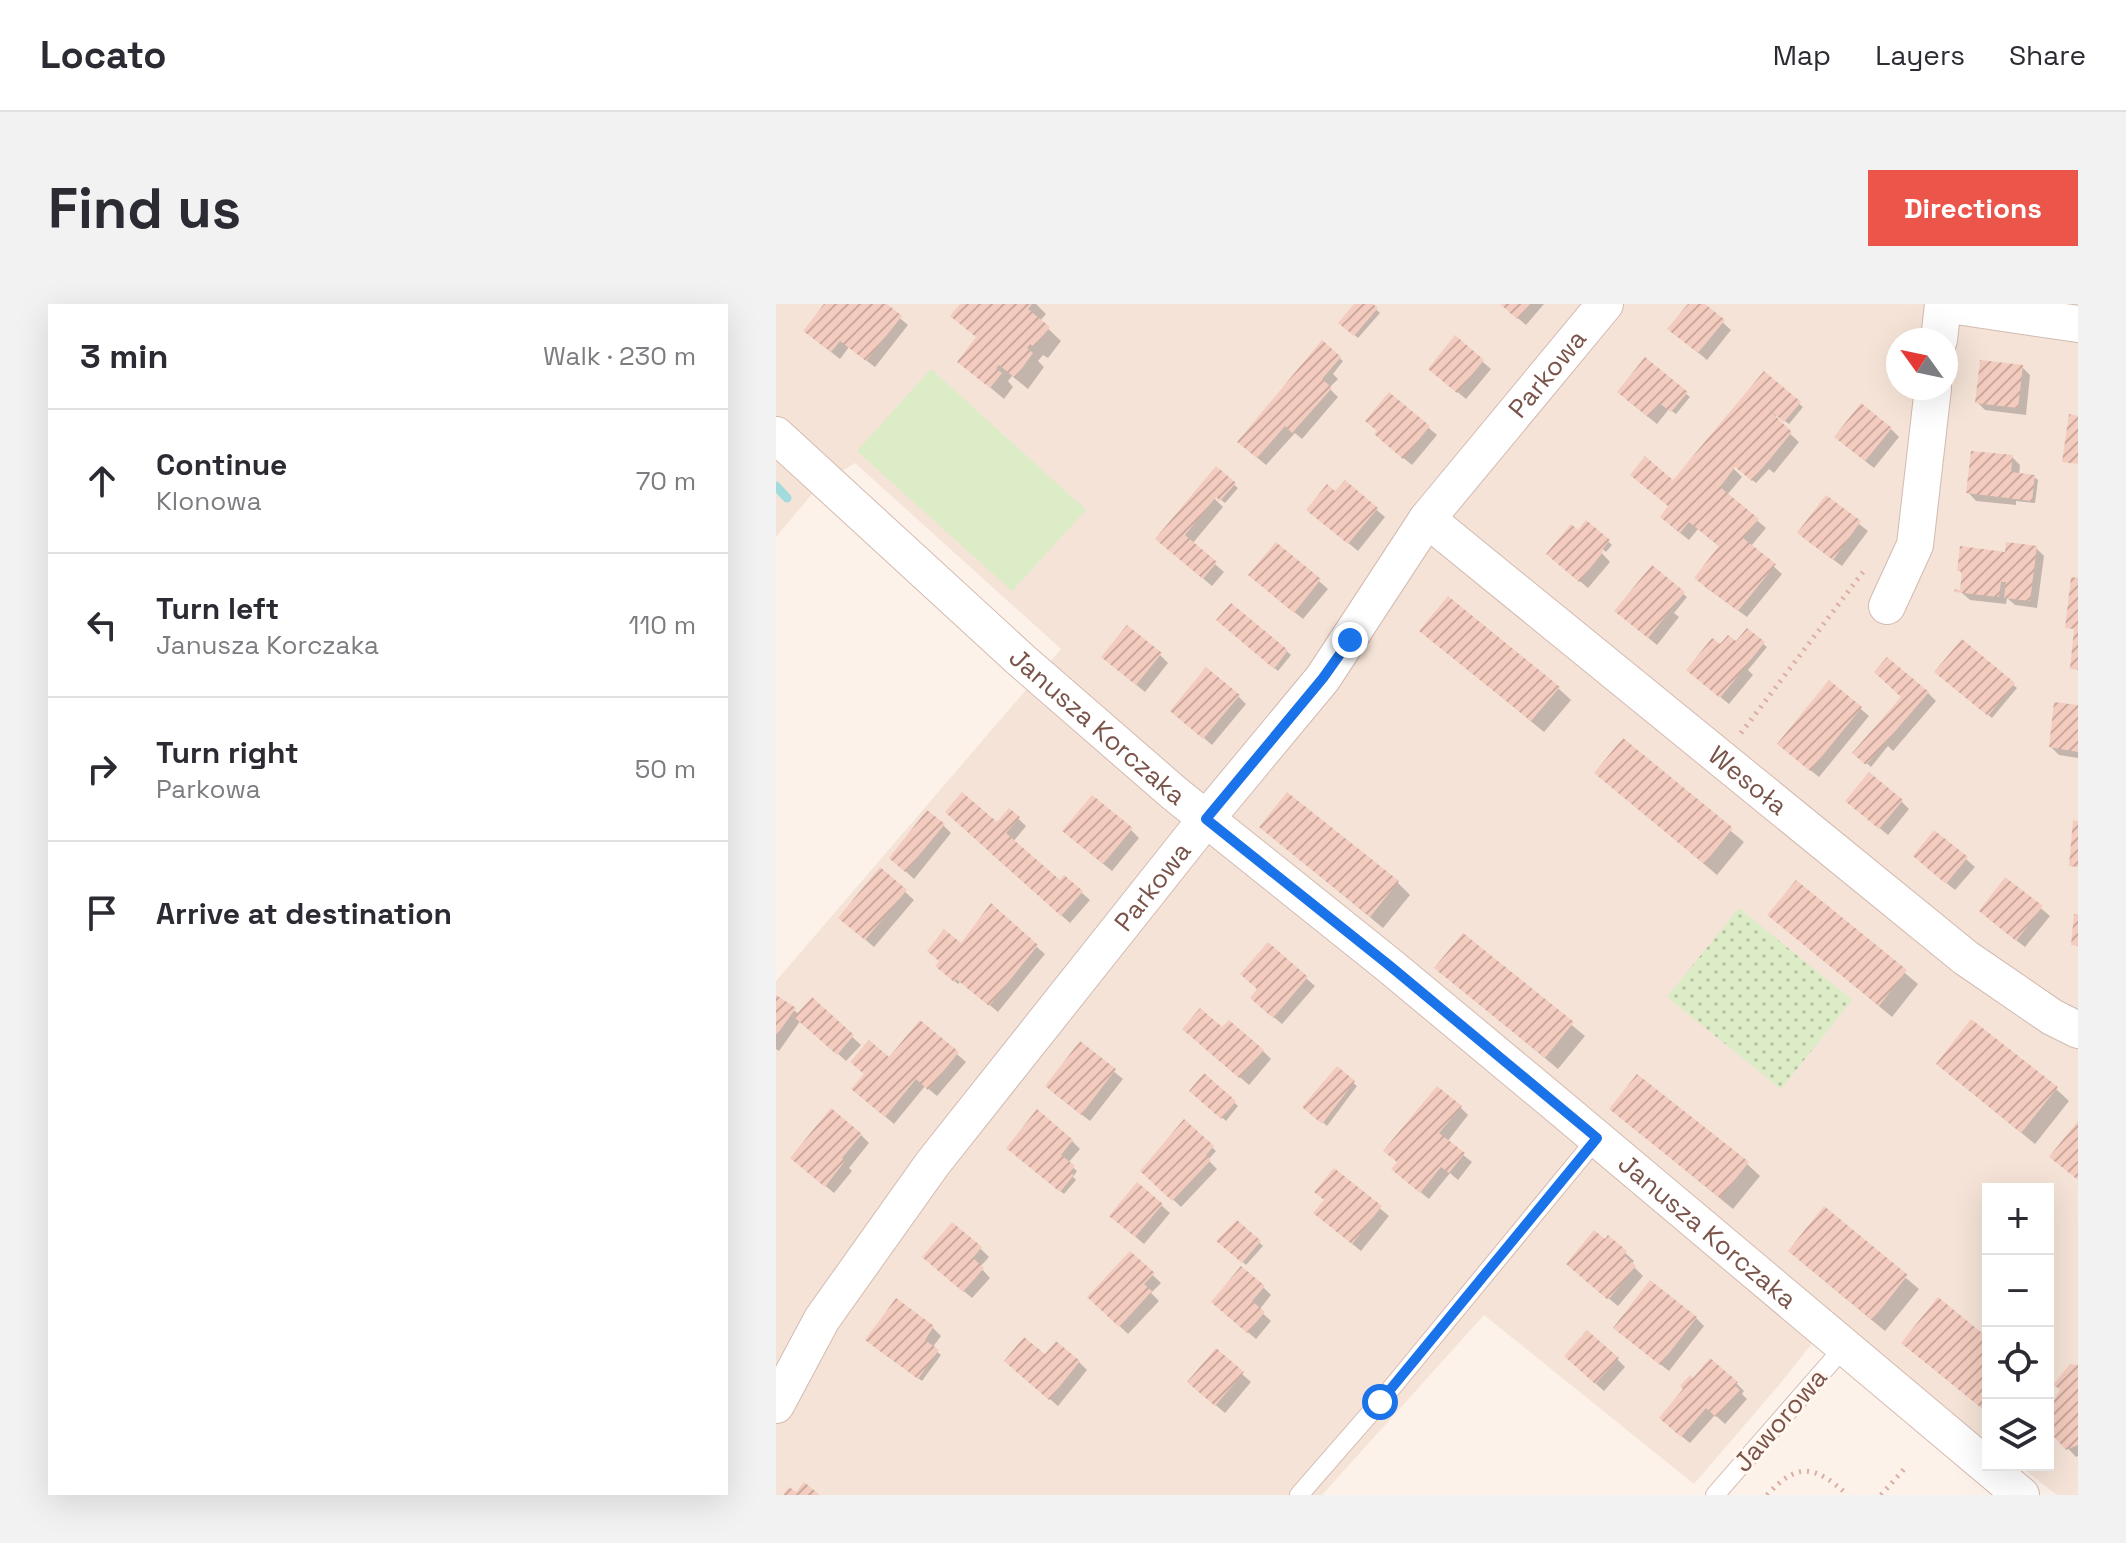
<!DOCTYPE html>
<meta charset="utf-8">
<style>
body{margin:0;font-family:"Space Grotesk",sans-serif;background:#f2f2f3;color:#2b2b33}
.controls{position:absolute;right:24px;bottom:24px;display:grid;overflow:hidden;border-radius:0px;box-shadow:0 8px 32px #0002}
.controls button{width:72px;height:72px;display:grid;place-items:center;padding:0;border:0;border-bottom:2px solid #e1e1e2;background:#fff;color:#2b2b33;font:40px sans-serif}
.compass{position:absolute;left:1110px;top:24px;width:72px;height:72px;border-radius:50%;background:#fff;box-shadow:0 8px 32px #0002;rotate:303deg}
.stop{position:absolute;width:24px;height:24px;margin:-18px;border:6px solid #1a73e8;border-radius:50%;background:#fff}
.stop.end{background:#1a73e8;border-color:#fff;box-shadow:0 2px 8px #0008}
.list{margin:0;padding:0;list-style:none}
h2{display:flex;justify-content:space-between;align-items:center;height:104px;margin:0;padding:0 32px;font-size:34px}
h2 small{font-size:26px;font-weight:400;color:#7c7c81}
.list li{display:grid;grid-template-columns:52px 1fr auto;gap:24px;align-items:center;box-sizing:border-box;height:144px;padding:0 32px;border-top:2px solid #e1e1e2}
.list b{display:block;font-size:30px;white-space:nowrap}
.list p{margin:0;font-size:26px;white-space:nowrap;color:#7c7c81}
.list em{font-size:26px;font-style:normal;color:#7c7c81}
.icon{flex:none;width:44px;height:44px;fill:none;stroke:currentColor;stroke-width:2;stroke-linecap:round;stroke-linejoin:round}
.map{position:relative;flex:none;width:1302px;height:1191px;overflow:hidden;border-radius:0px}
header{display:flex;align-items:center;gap:48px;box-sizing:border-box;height:112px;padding:0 40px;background:#fff;border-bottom:2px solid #e1e1e2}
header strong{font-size:38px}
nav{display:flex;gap:44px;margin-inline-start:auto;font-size:28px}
.intro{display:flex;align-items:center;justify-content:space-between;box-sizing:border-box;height:192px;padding:0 48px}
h1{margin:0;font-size:56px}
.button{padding:20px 36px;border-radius:0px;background:#eb554a;color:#fff;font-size:28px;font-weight:700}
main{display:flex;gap:48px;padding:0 48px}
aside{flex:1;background:#fff;border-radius:0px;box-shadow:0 8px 32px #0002}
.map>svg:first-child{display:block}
.residential{fill:#f5e3d7;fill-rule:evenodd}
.grass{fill:#dbecc6}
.park{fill:url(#park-dots)}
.shadow{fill:#0003}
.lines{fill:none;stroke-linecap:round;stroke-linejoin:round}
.stream{stroke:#a1dbdb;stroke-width:9}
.building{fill:url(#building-hatch)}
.lane-casing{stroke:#d3bab0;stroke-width:20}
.street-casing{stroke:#d3bab0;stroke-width:38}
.path{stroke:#daaea1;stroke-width:5;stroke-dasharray:2 6;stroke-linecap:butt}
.lane{stroke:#fff;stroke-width:18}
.street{stroke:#fff;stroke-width:36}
.route{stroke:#1a73e8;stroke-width:10}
.labels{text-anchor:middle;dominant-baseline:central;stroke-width:6;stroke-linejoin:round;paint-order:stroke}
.street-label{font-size:26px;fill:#7a544a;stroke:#fff7f0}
</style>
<header>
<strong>Locato</strong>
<nav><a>Map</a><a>Layers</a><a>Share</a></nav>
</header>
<div class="intro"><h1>Find us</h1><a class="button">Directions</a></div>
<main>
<aside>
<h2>3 min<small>Walk · 230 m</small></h2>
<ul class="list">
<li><svg class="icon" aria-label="ahead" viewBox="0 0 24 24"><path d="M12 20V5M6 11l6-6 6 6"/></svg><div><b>Continue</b><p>Klonowa</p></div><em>70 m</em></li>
<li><svg class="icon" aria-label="left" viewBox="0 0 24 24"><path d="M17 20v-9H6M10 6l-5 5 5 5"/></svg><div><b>Turn left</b><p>Janusza Korczaka</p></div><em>110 m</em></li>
<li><svg class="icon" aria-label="right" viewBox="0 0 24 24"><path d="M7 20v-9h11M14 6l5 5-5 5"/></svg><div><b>Turn right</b><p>Parkowa</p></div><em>50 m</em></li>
<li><svg class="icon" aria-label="arrive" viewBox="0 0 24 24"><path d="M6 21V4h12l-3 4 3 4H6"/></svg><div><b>Arrive at destination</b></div></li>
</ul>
</aside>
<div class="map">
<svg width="1302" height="1191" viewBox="0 0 1302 1191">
<defs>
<pattern id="park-dots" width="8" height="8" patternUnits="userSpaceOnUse" patternTransform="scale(2)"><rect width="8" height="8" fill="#dbecc6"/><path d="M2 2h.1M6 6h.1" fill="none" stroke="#b7c2a3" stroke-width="1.8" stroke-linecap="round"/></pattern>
<pattern id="building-hatch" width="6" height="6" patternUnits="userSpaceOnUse" patternTransform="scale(2)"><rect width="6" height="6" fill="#f4ccbf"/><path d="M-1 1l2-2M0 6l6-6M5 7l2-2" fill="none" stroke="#cba89d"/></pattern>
</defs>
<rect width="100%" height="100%" fill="#fdf2e9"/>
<!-- residential -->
<path class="residential" d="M 0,0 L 1302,0 L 1302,1191 L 1281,1191 L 1242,1161 L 1272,1161 L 1272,885 L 1212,885 L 1212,1138 L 1053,1018 L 1003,1081 L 918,1180 L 708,1011 L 546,1191 L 0,1191 L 0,677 L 285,345 L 79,159 L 42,183 L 0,233 ZM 1122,36 L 1170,36 L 1170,84 L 1122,84 Z"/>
<!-- grass -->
<polygon class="grass" points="155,65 310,206 236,287 81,147"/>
<!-- park -->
<polygon class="park" points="963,604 1076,696 1005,785 891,693"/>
<!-- shadow -->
<g class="shadow">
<polygon points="52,0 107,0 132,21 99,63 73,43 64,55 37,34"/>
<polygon points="186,0 260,0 270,10 264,17 285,37 272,54 267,51 262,57 268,63 252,85 236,72 232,77 237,83 228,95 184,58 202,34"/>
<polygon points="581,0 594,0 604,9 582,34 565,19"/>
<polygon points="725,0 768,0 750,21"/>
<polygon points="914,0 926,0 955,26 931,56 894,25"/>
<polygon points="679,34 715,65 690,95 662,72"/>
<polygon points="546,39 567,57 557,70 562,75 553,84 562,93 526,135 519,129 490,161 472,146"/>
<polygon points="869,56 914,93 900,110 893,105 881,120 851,96"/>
<polygon points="1246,63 1254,71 1250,111 1209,106 1201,98"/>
<polygon points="988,70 1027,103 1013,120 1001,111 998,115 1023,138 998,169 993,165 980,179 959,161 957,164 966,173 951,191 990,224 975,242 1006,270 971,313 928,282 944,243 922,225 913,236 894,221 894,203 898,179"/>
<polygon points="613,90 661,131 636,161 608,138 603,127"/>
<polygon points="1115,125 1123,133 1098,164 1069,141"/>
<polygon points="1236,153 1244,161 1243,171 1258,173 1262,176 1259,199 1240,197 1240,201 1200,197 1192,188"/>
<polygon points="440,165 462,184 449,199 438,190 436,192 447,203 416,240 448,268 436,282 390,243"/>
<polygon points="569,179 609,213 582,247 549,220 560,190"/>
<polygon points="1050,194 1092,227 1066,262 1032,237"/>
<polygon points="811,219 836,241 830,248 824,243 822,245 834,258 812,284 781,258"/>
<polygon points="500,240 552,285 527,315 483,279"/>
<polygon points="1260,244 1268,252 1261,304 1239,301 1231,294 1230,300 1194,296 1185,288 1187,271 1183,266 1231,250"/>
<polygon points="876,264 911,293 898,309 903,313 881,341 848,314"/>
<polygon points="456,301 515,351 502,367 443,316"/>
<polygon points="646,327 782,384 795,396 768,428"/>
<polygon points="971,327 991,343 972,366 977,371 953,400 921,374 945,343 961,340"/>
<polygon points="1186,338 1241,384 1216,414 1169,376"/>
<polygon points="384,351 392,359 369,388 336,361"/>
<polygon points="1054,379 1093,412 1043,473 1012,448"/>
<polygon points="1152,389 1160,397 1117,447 1112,442 1095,463 1079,449 1127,392"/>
<polygon points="462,392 470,400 436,441 405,414"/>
<polygon points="1302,403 1302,454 1283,451 1275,443"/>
<polygon points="847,437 968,538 941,571 821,469"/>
<polygon points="1125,497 1133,505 1112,531 1080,505"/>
<polygon points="233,506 250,522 237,538 284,578 289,574 314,596 294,619 216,550 222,520"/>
<polygon points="167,521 175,529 138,575 123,561"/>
<polygon points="485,523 621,578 634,591 607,624"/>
<polygon points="355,526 363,534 336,567 297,535"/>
<polygon points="1159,528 1199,563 1179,586 1147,560"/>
<polygon points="105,566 138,596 98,643 72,621"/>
<polygon points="1230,575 1274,612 1249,643 1213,615"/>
<polygon points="1021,579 1142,680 1116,713 994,611"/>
<polygon points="231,618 269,650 222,708 185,677 182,680 165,665 166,657 186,642"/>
<polygon points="687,632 809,732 782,765 660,664"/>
<polygon points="492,641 539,682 506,720 484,702 484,685"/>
<polygon points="0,693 23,710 36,696 85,741 70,757 25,716 3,747 0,745"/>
<polygon points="144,718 190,758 161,792 149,782 118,820 86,793 90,770 113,755"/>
<polygon points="417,733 487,747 495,755 473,781"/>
<polygon points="304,740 347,775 314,817 279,790"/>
<polygon points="1163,760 1280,785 1293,797 1259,840"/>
<polygon points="561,765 581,782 551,822 529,802"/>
<polygon points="428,772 462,802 450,817 416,787"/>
<polygon points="684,803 692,811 671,838 696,858 682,876 674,869 653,895 626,873"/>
<polygon points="835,805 971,860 984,872 957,905"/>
<polygon points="408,817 440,847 432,856 441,865 405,903 367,867"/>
<polygon points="85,831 93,839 73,864 76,867 58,889 25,862"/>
<polygon points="296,837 304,845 292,859 301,867 297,873 300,876 288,890 233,844"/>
<polygon points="558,866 613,912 585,947 548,917"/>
<polygon points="362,881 394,909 368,940 344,920"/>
<polygon points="1048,905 1143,985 1109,1027 1027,959"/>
<polygon points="461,919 487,942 470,961 443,937"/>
<polygon points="833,934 858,957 855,960 867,972 842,1002 801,968"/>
<polygon points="204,944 213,953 204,963 214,974 196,994 157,961"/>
<polygon points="354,949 385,979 375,989 383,997 352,1030 313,993"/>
<polygon points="487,983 495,991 483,1006 495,1017 480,1035 446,1006"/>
<polygon points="920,1014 928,1022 893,1067 848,1032"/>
<polygon points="157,1024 165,1032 156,1044 165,1051 146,1077 100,1044"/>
<polygon points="440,1047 475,1078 449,1109 422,1086"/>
<polygon points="269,1053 303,1058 311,1066 282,1102 230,1057"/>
<polygon points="841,1055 849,1063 828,1087 798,1060"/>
<polygon points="1302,1063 1302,1152 1300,1153 1272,1123 1272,1112 1286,1087 1280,1081"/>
<polygon points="960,1079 968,1087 966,1090 971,1095 949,1120 939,1111 914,1139 893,1122"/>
</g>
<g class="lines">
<!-- stream -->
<polyline class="stream" points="0,182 11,194"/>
</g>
<!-- building -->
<g class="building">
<polygon points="48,0 111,0 126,12 90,57 64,37 55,48 27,27"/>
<polygon points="184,0 256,0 252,5 274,23 258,43 254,40 251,44 257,49 239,74 223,61 220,64 226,69 214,84 181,58 200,33 174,12"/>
<polygon points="578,0 597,0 602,4 578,32 562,19"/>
<polygon points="724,0 754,0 741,15"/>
<polygon points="912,0 929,0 949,16 922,49 891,25"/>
<polygon points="679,31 708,56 681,89 652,65"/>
<polygon points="546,36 565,53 546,75 556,84 516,129 509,122 481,154 461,138"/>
<polygon points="869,53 912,88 895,108 883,99 872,113 841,88"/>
<polygon points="1204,56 1247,61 1242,104 1199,99"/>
<polygon points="988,67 1025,98 1008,118 992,105 1016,128 976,177 959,163 944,183 983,215 967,234 1000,260 962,307 918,274 943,242 913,218 904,229 884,213 892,202 854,171 869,152 897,176"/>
<polygon points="613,88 654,122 627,155 598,130 601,127 589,117"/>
<polygon points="1085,99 1116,124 1089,157 1058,133"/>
<polygon points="1293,110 1302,112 1302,160 1286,158"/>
<polygon points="1195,147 1237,151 1235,168 1259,171 1256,197 1190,189"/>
<polygon points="440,162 460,179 444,197 440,193 409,231 441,258 427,275 379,235"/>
<polygon points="569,176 602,204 572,240 530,206 551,180 559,187"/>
<polygon points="1050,191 1085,217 1057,256 1021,229"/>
<polygon points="810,216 834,236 826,246 827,248 803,278 770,250 795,220 802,226"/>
<polygon points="500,238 545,275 518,309 472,271"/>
<polygon points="1230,238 1261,242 1254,297 1228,294 1230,278 1225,278 1223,293 1178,288 1179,285 1184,286 1186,267 1181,267 1184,242 1229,248"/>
<polygon points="876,261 909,288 872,334 838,307"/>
<polygon points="1295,273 1302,274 1302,366 1294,365 1298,325 1289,324"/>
<polygon points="672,292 784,383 755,417 643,327"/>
<polygon points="455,299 512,346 498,365 440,316"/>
<polygon points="351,321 386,349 360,381 325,353"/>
<polygon points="971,324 989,338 944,394 910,366 936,334 944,340 952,331 960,337"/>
<polygon points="1186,335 1239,379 1212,412 1158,368"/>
<polygon points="1111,353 1153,388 1090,461 1076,449 1125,393 1098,368"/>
<polygon points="430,363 464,391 427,435 394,407"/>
<polygon points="1053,376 1086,403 1034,467 1001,440"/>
<polygon points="1278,398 1302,401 1302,448 1273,443"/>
<polygon points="847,434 957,524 928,560 818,469"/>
<polygon points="1093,468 1127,496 1103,525 1069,497"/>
<polygon points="186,488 221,518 233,504 244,513 230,529 284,576 288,571 307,587 285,612 169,508"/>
<polygon points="511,488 623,577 594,613 483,523"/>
<polygon points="316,491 357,524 327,560 286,527"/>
<polygon points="151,506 169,520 129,568 113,554"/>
<polygon points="1297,516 1302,517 1302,563 1293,562"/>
<polygon points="1158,526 1192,553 1170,580 1137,552"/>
<polygon points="104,563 131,586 89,636 62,614"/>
<polygon points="1229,573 1267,602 1240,637 1203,607"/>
<polygon points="1020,576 1131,666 1103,702 991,611"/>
<polygon points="215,599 262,641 213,702 180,675 178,678 159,662 163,657 151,647 168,625 185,639"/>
<polygon points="1298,610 1302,610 1302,642 1295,641"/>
<polygon points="687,629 798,718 769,754 658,664"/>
<polygon points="492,638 532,673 497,714 474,694 481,685 464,670"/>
<polygon points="0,691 20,704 0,732"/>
<polygon points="36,693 78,731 61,751 18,713"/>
<polygon points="424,704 446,723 453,716 488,746 463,774 406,725"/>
<polygon points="1195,715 1282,783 1245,829 1160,760"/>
<polygon points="144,716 183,748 152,786 140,775 109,813 75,785 88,770 74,758 93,736 113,753"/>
<polygon points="304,737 340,765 305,811 269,782"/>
<polygon points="561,762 579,777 546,820 526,803"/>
<polygon points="428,769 460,797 445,815 413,787"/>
<polygon points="861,770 973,858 944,894 833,805"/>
<polygon points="661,782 686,802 663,829 689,849 673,869 665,863 644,889 615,865 621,858 607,847"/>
<polygon points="55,804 86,830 66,854 69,857 49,883 14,854"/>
<polygon points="261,805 297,836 285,851 299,862 294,868 298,871 284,888 230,844"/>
<polygon points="408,815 438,842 430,851 435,856 396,897 364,867"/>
<polygon points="1302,817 1302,876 1273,853"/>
<polygon points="558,864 606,902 576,940 537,909 548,896 538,888"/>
<polygon points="361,878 387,900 359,933 333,912"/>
<polygon points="1048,902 1132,971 1096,1016 1012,947"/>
<polygon points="461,916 485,937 466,959 440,937"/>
<polygon points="176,918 206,943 197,954 208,964 187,988 146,953"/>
<polygon points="818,926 829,935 832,931 851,947 848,951 860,962 832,996 790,960"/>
<polygon points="354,947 379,969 368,980 376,987 343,1023 311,993"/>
<polygon points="465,962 489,982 476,997 489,1008 471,1029 435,998"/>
<polygon points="874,976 921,1013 884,1061 837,1024"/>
<polygon points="1162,993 1212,1034 1212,1103 1209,1107 1125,1039"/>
<polygon points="120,994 158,1022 149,1036 163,1046 142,1075 89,1036"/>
<polygon points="811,1026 843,1054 819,1080 788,1052"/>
<polygon points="248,1033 269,1050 280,1037 304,1057 273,1096 228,1057"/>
<polygon points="440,1044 468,1068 439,1102 411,1078"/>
<polygon points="934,1054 962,1078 959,1081 964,1086 940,1113 930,1104 905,1133 883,1114 907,1085 904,1082 914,1071 917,1074"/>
<polygon points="1294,1060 1302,1061 1302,1141 1290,1146 1272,1126 1272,1108 1284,1085 1277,1081"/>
<polygon points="28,1178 44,1191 7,1191 13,1183 20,1188"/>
</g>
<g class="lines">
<!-- lane casing -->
<g class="lane-casing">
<g id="lane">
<polyline points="523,1191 604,1098 821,834"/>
<polyline points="939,1191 1069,1042"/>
</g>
</g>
<!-- street casing -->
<g class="street-casing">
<g id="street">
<polyline points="1167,0 1302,20"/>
<polyline points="1163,36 1167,0"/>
<path id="s1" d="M 0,131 L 245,356 L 398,489 L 614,662 L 780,800 L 1245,1191"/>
<path id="s2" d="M 651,215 L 1190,654 L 1276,713 L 1302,726"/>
<polyline points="1111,302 1139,241 1157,84"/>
<path id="s3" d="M 0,1101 L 46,1015 L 157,859 L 430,515 L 547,374 L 651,215 L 829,0"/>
</g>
</g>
<!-- path -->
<g class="path">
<polyline points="965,429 1087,268"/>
<path d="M 991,1191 C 1023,1156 1040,1163 1072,1191"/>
<polyline points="1105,1191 1129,1164"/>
</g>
<!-- lane -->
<use href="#lane" class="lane"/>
<!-- street -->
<use href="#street" class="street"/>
</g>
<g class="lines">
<!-- route -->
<polyline class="route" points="574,336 547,374 430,515 614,662 821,834 604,1098"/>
</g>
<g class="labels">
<!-- street labels -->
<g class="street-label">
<text stroke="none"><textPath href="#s3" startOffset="1290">Parkowa</textPath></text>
<text stroke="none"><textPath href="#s1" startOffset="434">Janusza Korczaka</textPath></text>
<text stroke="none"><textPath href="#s2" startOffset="414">Wesoła</textPath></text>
<text stroke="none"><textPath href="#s3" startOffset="642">Parkowa</textPath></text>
<text stroke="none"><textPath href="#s1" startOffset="1226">Janusza Korczaka</textPath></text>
<text transform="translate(1004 1116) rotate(-49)">Jaworowa</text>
</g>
</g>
</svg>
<div class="controls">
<button>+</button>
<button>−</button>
<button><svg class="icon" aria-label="locate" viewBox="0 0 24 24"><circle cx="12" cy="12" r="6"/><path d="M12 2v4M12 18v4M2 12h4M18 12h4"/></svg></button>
<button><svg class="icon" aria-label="layers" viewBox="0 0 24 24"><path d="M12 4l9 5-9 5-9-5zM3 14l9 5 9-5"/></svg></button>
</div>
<svg class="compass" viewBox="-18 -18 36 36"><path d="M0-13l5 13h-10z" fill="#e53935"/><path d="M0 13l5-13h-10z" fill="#7c7c81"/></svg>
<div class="stop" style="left:604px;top:1098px"></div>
<div class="stop end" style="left:574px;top:336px"></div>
</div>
</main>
